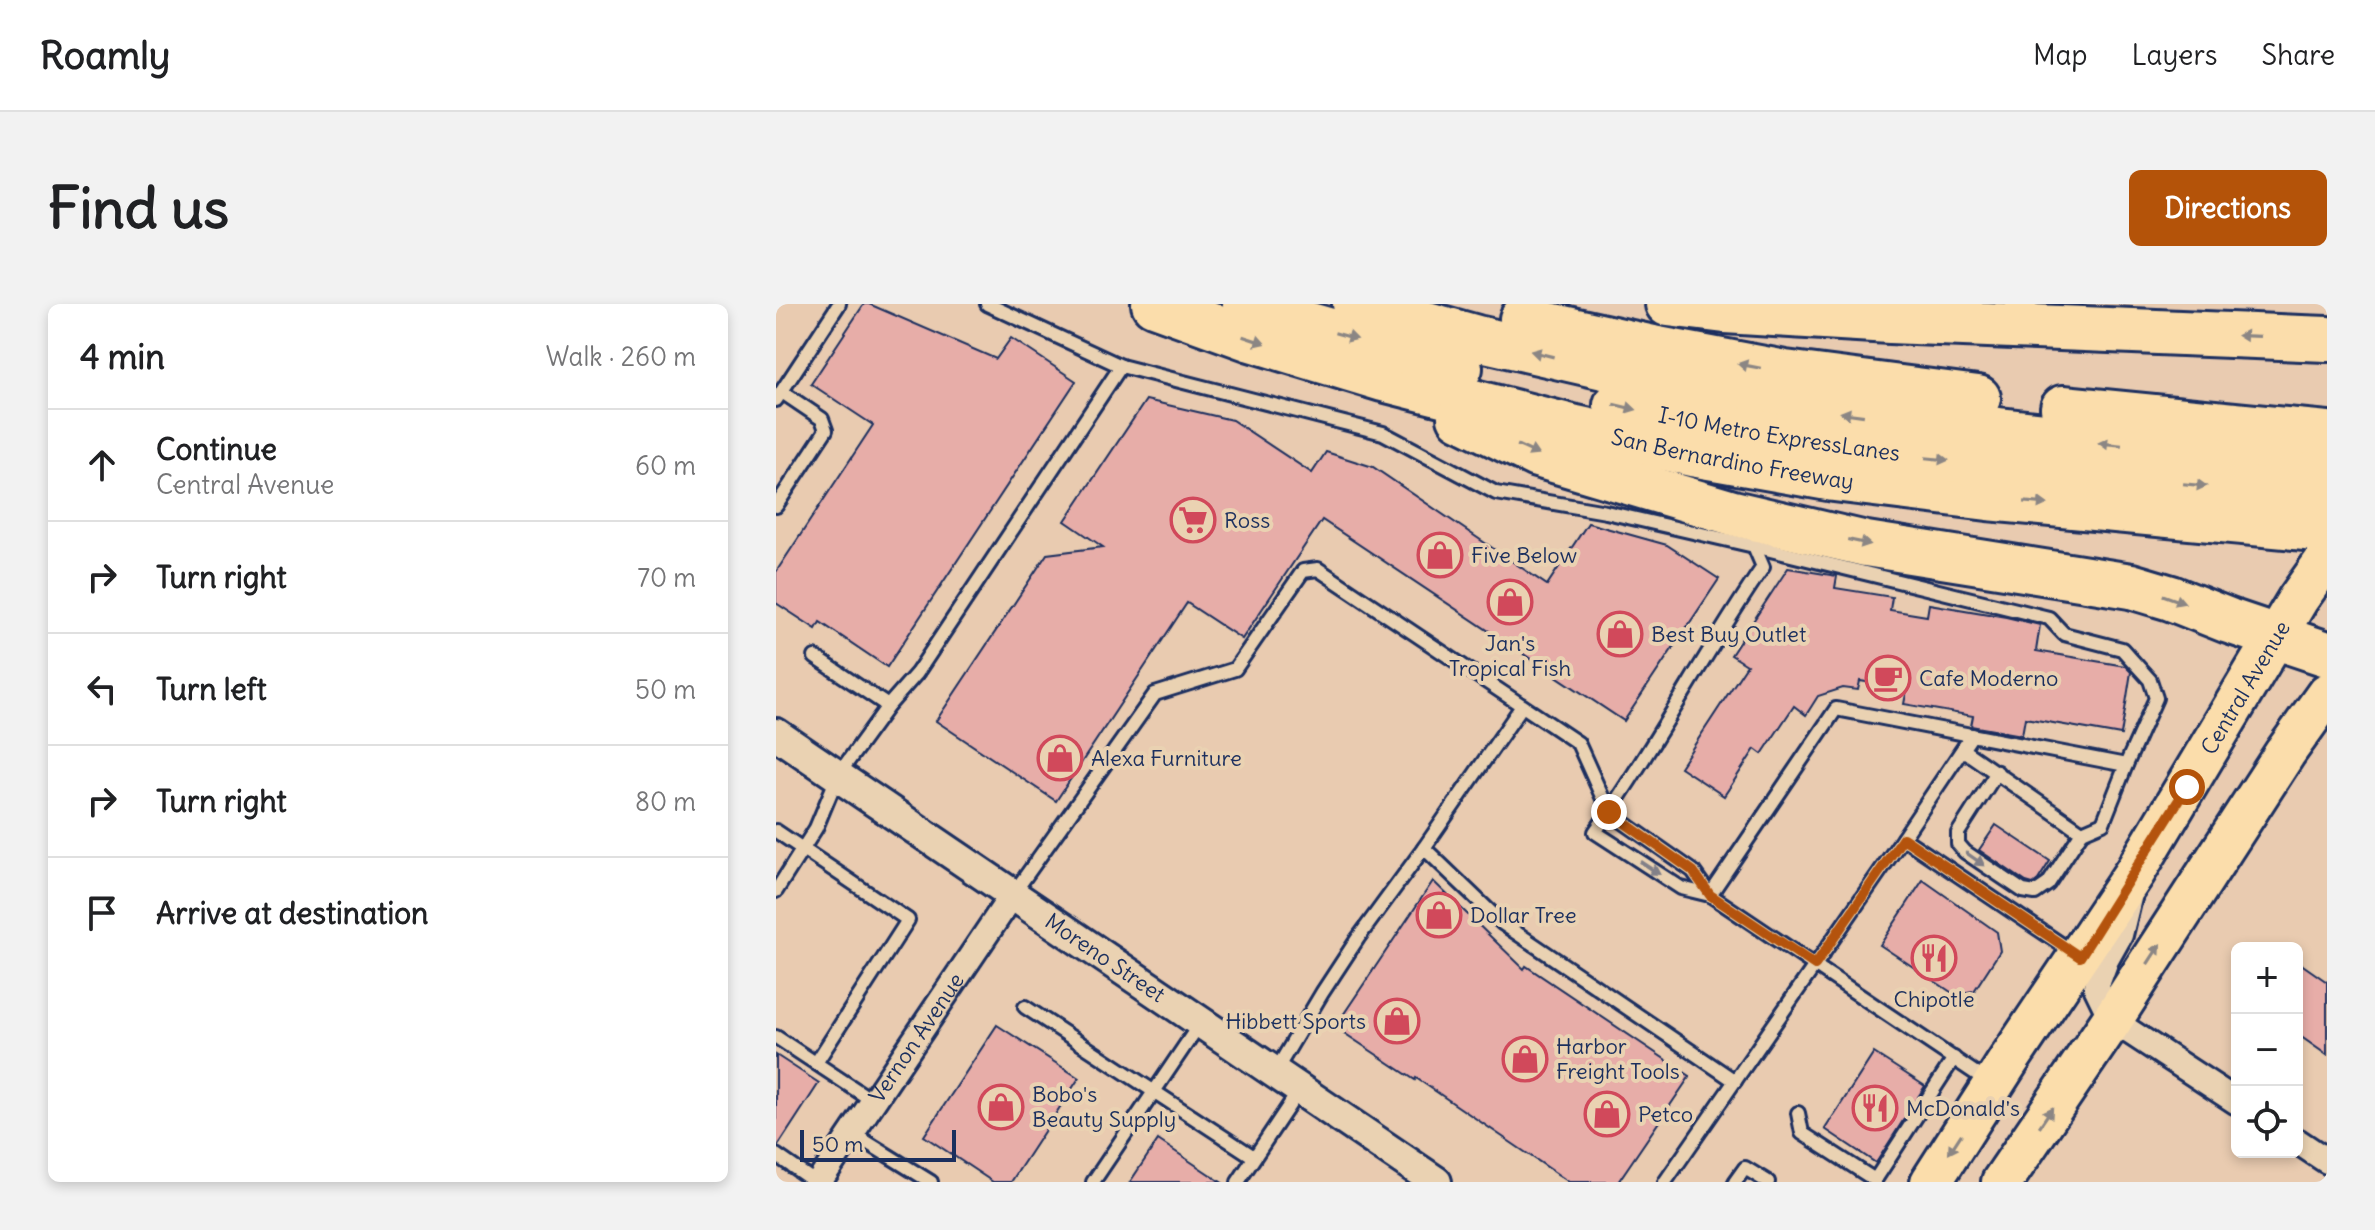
<!DOCTYPE html>
<meta charset="utf-8">
<style>
body{margin:0;font-family:Delius,sans-serif;background:#f2f2f2;color:#202124}
.controls{position:absolute;right:24px;bottom:24px;display:grid;overflow:hidden;border-radius:12px;box-shadow:0 4px 12px #0003}
.controls button{width:72px;height:72px;display:grid;place-items:center;padding:0;border:0;border-bottom:2px solid #e0e0e0;background:#fff;color:#202124;font:40px sans-serif}
.scale{position:absolute;left:24px;bottom:20px;width:156px;box-sizing:border-box;padding-left:8px;border:4px solid #1b2f5e;border-top:0;font-size:22px;line-height:28px;white-space:nowrap;color:#1b2f5e;-webkit-text-stroke:6px #ead2b2;paint-order:stroke}
.stop{position:absolute;width:24px;height:24px;margin:-18px;border:6px solid #b45309;border-radius:50%;background:#fff}
.stop.end{background:#b45309;border-color:#fff;box-shadow:0 2px 8px #0008}
.list{margin:0;padding:0;list-style:none}
h2{display:flex;justify-content:space-between;align-items:center;height:104px;margin:0;padding:0 32px;font-size:34px}
h2 small{font-size:26px;font-weight:400;color:#757577}
.list li{display:grid;grid-template-columns:52px 1fr auto;gap:24px;align-items:center;box-sizing:border-box;height:112px;padding:0 32px;border-top:2px solid #e0e0e0}
.list b{display:block;font-size:30px;white-space:nowrap}
.list p{margin:0;font-size:26px;white-space:nowrap;color:#757577}
.list em{font-size:26px;font-style:normal;color:#757577}
.icon{flex:none;width:44px;height:44px;fill:none;stroke:currentColor;stroke-width:2;stroke-linecap:round;stroke-linejoin:round}
.map{position:relative;flex:none;width:1551px;height:878px;overflow:hidden;border-radius:12px}
header{display:flex;align-items:center;gap:48px;box-sizing:border-box;height:112px;padding:0 40px;background:#fff;border-bottom:2px solid #e0e0e0}
header strong{font-size:38px}
nav{display:flex;gap:44px;margin-inline-start:auto;font-size:28px}
.intro{display:flex;align-items:center;justify-content:space-between;box-sizing:border-box;height:192px;padding:0 48px}
h1{margin:0;font-size:56px}
.button{padding:20px 36px;border-radius:12px;background:#b45309;color:#fff;font-size:28px;font-weight:700}
main{display:flex;gap:48px;padding:0 48px}
aside{flex:1;background:#fff;border-radius:12px;box-shadow:0 4px 12px #0003}
.map>svg:first-child{display:block}
.building{fill:#e7ada8;stroke:#1b2f5e;stroke-width:2}
.lines{fill:none;stroke-linecap:round;stroke-linejoin:round}
.service-casing{stroke:#1b2f5e;stroke-width:18}
.minor-casing{stroke:#1b2f5e;stroke-width:30}
.tertiary-casing{stroke:#1b2f5e;stroke-width:36}
.primary-casing{stroke:#1b2f5e;stroke-width:46}
.motorway-casing{stroke:#1b2f5e;stroke-width:50}
.service{stroke:#ead2b2;stroke-width:12}
.minor{stroke:#ead2b2;stroke-width:24}
.tertiary{stroke:#ead2b2;stroke-width:30}
.primary{stroke:#fbddab;stroke-width:40}
.motorway{stroke:#fbddab;stroke-width:44}
.oneway{fill:#8b8684}
.oneway2{fill:#828088}
.route{stroke:#b45309;stroke-width:10}
.labels{text-anchor:middle;dominant-baseline:central;stroke-width:8;stroke-linejoin:round;paint-order:stroke}
.street-label{font-size:22px;fill:#1b2f5e;stroke:#ead2b2}
.poi-label{font-size:22px;fill:#1b2f5e;stroke:#ead2b2;text-anchor:start}
</style>
<header>
<strong>Roamly</strong>
<nav><a>Map</a><a>Layers</a><a>Share</a></nav>
</header>
<div class="intro"><h1>Find us</h1><a class="button">Directions</a></div>
<main>
<aside>
<h2>4 min<small>Walk · 260 m</small></h2>
<ul class="list">
<li><svg class="icon" aria-label="ahead" viewBox="0 0 24 24"><path d="M12 20V5M6 11l6-6 6 6"/></svg><div><b>Continue</b><p>Central Avenue</p></div><em>60 m</em></li>
<li><svg class="icon" aria-label="right" viewBox="0 0 24 24"><path d="M7 20v-9h11M14 6l5 5-5 5"/></svg><div><b>Turn right</b></div><em>70 m</em></li>
<li><svg class="icon" aria-label="left" viewBox="0 0 24 24"><path d="M17 20v-9H6M10 6l-5 5 5 5"/></svg><div><b>Turn left</b></div><em>50 m</em></li>
<li><svg class="icon" aria-label="right" viewBox="0 0 24 24"><path d="M7 20v-9h11M14 6l5 5-5 5"/></svg><div><b>Turn right</b></div><em>80 m</em></li>
<li><svg class="icon" aria-label="arrive" viewBox="0 0 24 24"><path d="M6 21V4h12l-3 4 3 4H6"/></svg><div><b>Arrive at destination</b></div></li>
</ul>
</aside>
<div class="map">
<svg width="1551" height="878" viewBox="0 0 1551 878">
<rect width="100%" height="100%" fill="#e9cbb0"/>
<filter id="ink" filterUnits="userSpaceOnUse"><feTurbulence type="fractalNoise" baseFrequency=".0125" numOctaves="2"/><feDisplacementMap in="SourceGraphic" scale="16" xChannelSelector="R" yChannelSelector="G"/><feConvolveMatrix kernelMatrix="1 2 1 2 8 2 1 2 1" color-interpolation-filters="sRGB"/></filter>
<g filter="url(#ink)">
<!-- building -->
<g class="building">
<polygon points="88,0 93,0 220,55 235,34 300,77 111,363 44,318 40,325 0,299 0,268 97,121 35,80"/>
<polygon points="370,96 456,116 536,169 550,148 597,163 771,281 812,219 891,241 943,275 848,417 546,216 466,335 411,299 280,497 160,417 271,250 327,243 289,217"/>
<polygon points="1012,264 1061,272 1059,284 1116,293 1114,306 1151,312 1153,300 1230,313 1264,321 1260,347 1349,362 1355,368 1345,431 1249,414 1246,431 1195,422 1197,412 1128,400 1131,385 1084,377 1082,386 1067,384 1042,392 1030,411 1018,402 986,450 979,445 948,492 904,463 971,361 955,351"/>
<polygon points="1220,521 1274,557 1262,576 1257,580 1250,578 1203,546"/>
<polygon points="1147,576 1221,628 1224,647 1198,687 1178,690 1104,641"/>
<polygon points="657,577 748,665 750,662 914,772 842,878 793,878 640,774 639,776 559,723"/>
<polygon points="1521,657 1551,678 1551,751 1521,730"/>
<polygon points="221,721 303,774 235,878 217,878 148,832"/>
<polygon points="1098,749 1149,782 1100,859 1049,825"/>
<polygon points="0,751 43,779 2,842 0,842"/>
<polygon points="382,836 445,878 354,878"/>
</g>
<g class="lines">
<!-- service casing -->
<g class="service-casing">
<g id="service">
<polyline points="211,0 345,62"/>
<polyline points="0,96 63,0"/>
<polyline points="0,202 50,126 46,115 6,88"/>
<polyline points="978,242 1273,314 1288,330 1346,345 1374,376 1380,394 1350,461 1327,519 1306,528 1187,446"/>
<polyline points="39,353 112,402"/>
<polyline points="1221,468 1182,529 1182,540 1189,548 1247,587 1259,589 1272,580 1306,528"/>
<polyline points="0,527 132,616 40,759"/>
<polyline points="1127,534 1298,649"/>
<polyline points="648,544 726,619 959,777"/>
<path d="M 0,587 L 40,524 L 62,471 L 112,402 L 141,369 L 345,62 L 607,129 L 720,189 L 830,208 L 978,242 L 987,263 C 928,349 880,442 819,528 L 905,584 L 934,591 L 1214,779"/>
<polyline points="237,590 379,390 459,365 527,267 542,265 802,439 833,508 917,567 934,591"/>
<polyline points="934,591 1060,405 1350,461"/>
<polyline points="249,703 478,853"/>
<polyline points="0,733 97,797"/>
<polyline points="499,768 546,689 582,634 648,544 746,402"/>
<polyline points="1022,809 1026,829 1099,876 1178,754"/>
<polyline points="76,829 155,878"/>
<polyline points="0,851 39,878"/>
<polyline points="317,878 425,718"/>
<polyline points="462,878 524,785"/>
<polyline points="889,878 1127,534 1196,431"/>
<polyline points="959,878 969,864 992,878"/>
</g>
</g>
<!-- minor casing -->
<g class="minor-casing">
<g id="minor">
<polyline points="1353,594 1344,631 1330,656 1320,683 1336,716 1461,798"/>
<polyline points="1521,837 1551,857"/>
<path id="s1" d="M 43,878 L 237,590"/>
</g>
</g>
<!-- tertiary casing -->
<g class="tertiary-casing">
<g id="tertiary">
<path id="s2" d="M 0,430 L 660,878"/>
</g>
</g>
<!-- primary casing -->
<g class="primary-casing">
<g id="primary">
<path id="s3" d="M 1155,878 L 1233,756 L 1359,568 L 1522,295 L 1551,254"/>
<polyline points="1226,878 1336,716 1509,449 1551,390"/>
</g>
</g>
<!-- motorway casing -->
<g class="motorway-casing">
<g id="motorway">
<path id="s4" d="M 378,0 L 475,35 L 607,75 L 800,124 L 916,150 L 1058,175 L 1212,194 L 1551,226"/>
<polyline points="469,0 509,14 684,64"/>
<polyline points="579,0 701,34 946,90 1076,110 1551,162"/>
<polyline points="892,0 949,7 1114,17 1551,35"/>
<polyline points="746,15 877,44 1009,69 1202,94"/>
<path id="s5" d="M 840,101 C 1074,153 1313,169 1551,193"/>
<polyline points="1287,104 1551,130"/>
<polyline points="684,113 761,151 957,209 1090,240 1355,282 1395,294 1453,317 1551,350"/>
</g>
</g>
<!-- service -->
<use href="#service" class="service"/>
<!-- minor -->
<use href="#minor" class="minor"/>
<!-- tertiary -->
<use href="#tertiary" class="tertiary"/>
<!-- primary -->
<use href="#primary" class="primary"/>
<!-- motorway -->
<use href="#motorway" class="motorway"/>
</g>
<!-- one-way arrows -->
<defs><path id="oneway-solid" d="M-6-.8H1V-3.2L6.5 0L1 3.2V.8H-6Z" transform="scale(2)"/></defs>
<g class="oneway">
<use href="#oneway-solid" transform="translate(570 32) rotate(16)"/>
<use href="#oneway-solid" transform="translate(1473 32) rotate(-178)"/>
<use href="#oneway-solid" transform="translate(478 36) rotate(18)"/>
<use href="#oneway-solid" transform="translate(766 50) rotate(-166)"/>
<use href="#oneway-solid" transform="translate(973 62) rotate(-169)"/>
<use href="#oneway-solid" transform="translate(849 103) rotate(13)"/>
<use href="#oneway-solid" transform="translate(1076 110) rotate(-172)"/>
<use href="#oneway-solid" transform="translate(1334 140) rotate(-174)"/>
<use href="#oneway-solid" transform="translate(752 146) rotate(25)"/>
<use href="#oneway-solid" transform="translate(1161 155) rotate(6)"/>
<use href="#oneway-solid" transform="translate(1419 181) rotate(6)"/>
<use href="#oneway-solid" transform="translate(1260 199) rotate(5)"/>
<use href="#oneway-solid" transform="translate(1083 238) rotate(12)"/>
<use href="#oneway-solid" transform="translate(1398 295) rotate(20)"/>
<use href="#oneway-solid" transform="translate(1378 650) rotate(-57)"/>
<use href="#oneway-solid" transform="translate(1270 813) rotate(-56)"/>
<use href="#oneway-solid" transform="translate(1179 840) rotate(123)"/>
</g>
<g class="oneway2">
<use href="#oneway-solid" transform="translate(1199 555) rotate(35)"/>
<use href="#oneway-solid" transform="translate(874 564) rotate(33)"/>
</g>
</g>
<g class="lines" filter="url(#ink)">
<!-- route -->
<polyline class="route" points="833,508 917,567 934,591 1039,661 1127,534 1304,653 1411,483"/>
</g>
<!-- icons -->
<defs>
<g id="supermarket-ring" transform="scale(2.3)"><circle r="9.5" fill="#ead2b2" stroke="#d1495b" stroke-width="1.5"/><path d="M-6-5.5h2.5l.6 2H6L4.5 2H-2.5L-4.4-4H-6ZM-1.5 3.2a1.3 1.3 0 1 0 .1 0ZM3 3.2a1.3 1.3 0 1 0 .1 0Z" fill="#d1495b"/></g>
<g id="shop-ring" transform="scale(2.3)"><circle r="9.5" fill="#ead2b2" stroke="#d1495b" stroke-width="1.5"/><path d="M-5-2.5h2.3a2.7 3.5 0 0 1 5.4 0H5L5.5 6h-11ZM-1.5-2.5h3a1.5 2.3 0 0 0-3 0Z" fill="#d1495b"/></g>
<g id="cafe-ring" transform="scale(2.3)"><circle r="9.5" fill="#ead2b2" stroke="#d1495b" stroke-width="1.5"/><path d="M-5.5-4.5H6V0H3Q3 3.5 0 3.5H-2.5Q-5.5 3.5-5.5 0ZM3-3.2v2h1.7v-2ZM-6 4.5H4V6H-6Z" fill="#d1495b"/></g>
<g id="restaurant-ring" transform="scale(2.3)"><circle r="9.5" fill="#ead2b2" stroke="#d1495b" stroke-width="1.5"/><path d="M-5-6h1v4h1v-4h1v4h1v-4h1v5L-1.5 .5V6h-2V.5L-5-1ZM5-6V6H3V1.5H1.5Q1.5-4 5-6Z" fill="#d1495b"/></g>
</defs>
<g fill-rule="evenodd">
<use href="#supermarket-ring" x="417" y="216"/>
<use href="#shop-ring" x="664" y="251"/>
<use href="#shop-ring" x="734" y="298"/>
<use href="#shop-ring" x="844" y="330"/>
<use href="#cafe-ring" x="1112" y="374"/>
<use href="#shop-ring" x="284" y="454"/>
<use href="#shop-ring" x="663" y="611"/>
<use href="#restaurant-ring" x="1158" y="654"/>
<use href="#shop-ring" x="621" y="717"/>
<use href="#shop-ring" x="749" y="755"/>
<use href="#shop-ring" x="225" y="803"/>
<use href="#restaurant-ring" x="1099" y="804"/>
<use href="#shop-ring" x="831" y="810"/>
</g>
<g class="labels">
<!-- street labels -->
<g class="street-label">
<text stroke="none"><textPath href="#s5" startOffset="166">I-10 Metro ExpressLanes</textPath></text>
<text stroke="none"><textPath href="#s4" startOffset="600">San Bernardino Freeway</textPath></text>
<text stroke="none"><textPath href="#s3" startOffset="586">Central Avenue</textPath></text>
<text stroke="none"><textPath href="#s2" startOffset="398">Moreno Street</textPath></text>
<text stroke="none"><textPath href="#s1" startOffset="174">Vernon Avenue</textPath></text>
</g>
<!-- poi labels -->
<g class="poi-label">
<text x="448" y="216">Ross</text>
<text x="695" y="251">Five Below</text>
<text x="875" y="330">Best Buy Outlet</text>
<text x="734" y="339" text-anchor="middle">Jan's<tspan x="734" dy="25">Tropical Fish</tspan></text>
<text x="1143" y="374">Cafe Moderno</text>
<text x="315" y="454">Alexa Furniture</text>
<text x="694" y="611">Dollar Tree</text>
<text x="1158" y="695" text-anchor="middle">Chipotle</text>
<text x="590" y="717" text-anchor="end">Hibbett Sports</text>
<text x="780" y="742">Harbor<tspan x="780" dy="25">Freight Tools</tspan></text>
<text x="256" y="790">Bobo's<tspan x="256" dy="25">Beauty Supply</tspan></text>
<text x="1130" y="804">McDonald's</text>
<text x="862" y="810">Petco</text>
</g>
</g>
</svg>
<div class="controls">
<button>+</button>
<button>−</button>
<button><svg class="icon" aria-label="locate" viewBox="0 0 24 24"><circle cx="12" cy="12" r="6"/><path d="M12 2v4M12 18v4M2 12h4M18 12h4"/></svg></button>
</div>
<div class="scale">50 m</div>
<div class="stop" style="left:1411px;top:483px"></div>
<div class="stop end" style="left:833px;top:508px"></div>
</div>
</main>
